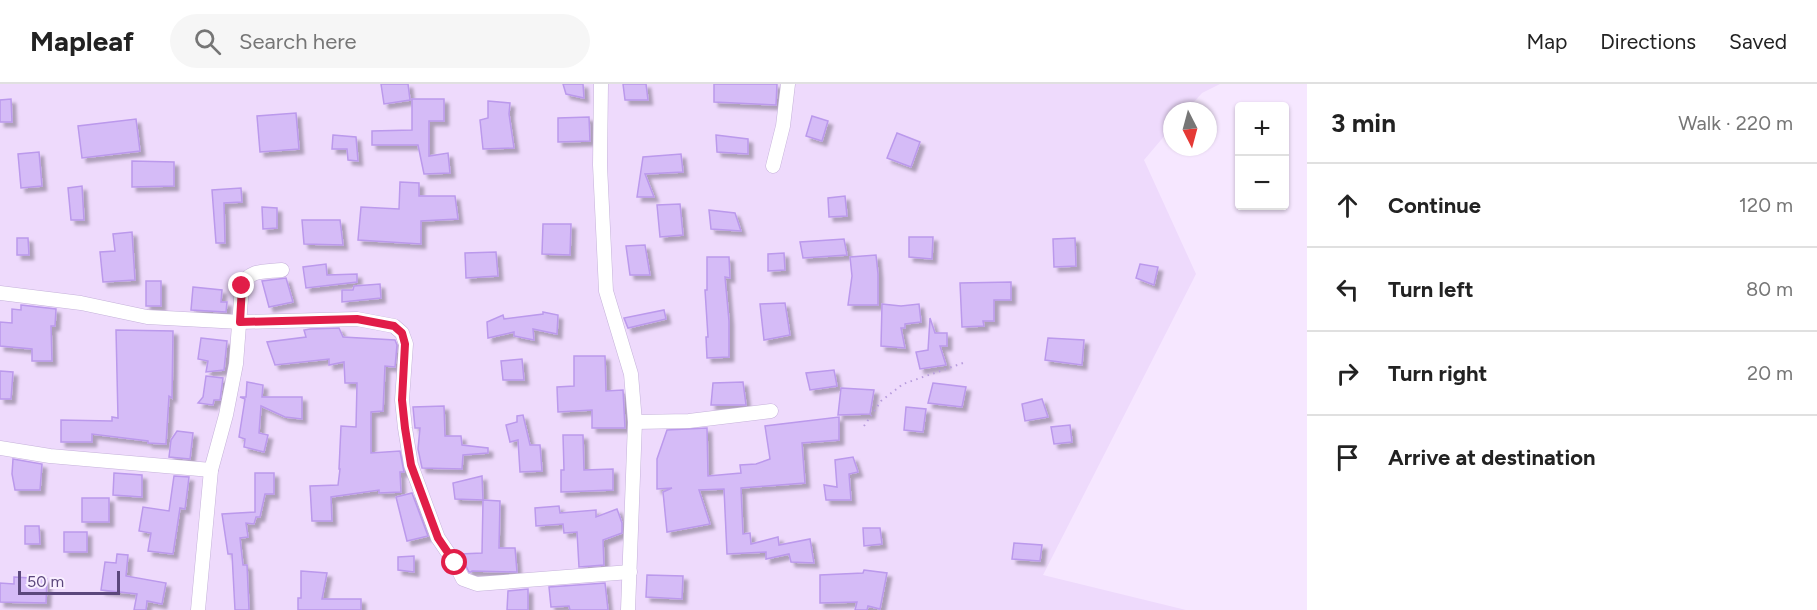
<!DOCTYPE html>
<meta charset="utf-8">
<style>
body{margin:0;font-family:Figtree,sans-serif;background:#f6f6f6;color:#222}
.controls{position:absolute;right:18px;top:18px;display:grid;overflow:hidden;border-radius:6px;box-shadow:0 2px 4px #0004}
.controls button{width:54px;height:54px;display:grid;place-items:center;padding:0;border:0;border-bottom:2px solid #e0e0e0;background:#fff;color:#222;font:30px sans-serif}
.compass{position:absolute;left:1163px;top:18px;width:54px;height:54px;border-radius:50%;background:#fff;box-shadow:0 2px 4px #0004;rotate:174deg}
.scale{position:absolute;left:18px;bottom:15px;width:102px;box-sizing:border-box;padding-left:6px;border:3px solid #5b477c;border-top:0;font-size:16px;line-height:21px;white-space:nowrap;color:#5b477c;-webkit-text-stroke:4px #f9efff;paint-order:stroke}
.stop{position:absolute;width:18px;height:18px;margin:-14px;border:4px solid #e11d48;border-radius:50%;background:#fff}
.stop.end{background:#e11d48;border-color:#fff;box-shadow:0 2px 6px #0008}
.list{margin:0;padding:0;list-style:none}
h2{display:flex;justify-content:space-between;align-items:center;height:78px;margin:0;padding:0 24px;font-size:26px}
h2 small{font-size:20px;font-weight:400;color:#767676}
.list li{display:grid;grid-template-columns:39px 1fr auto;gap:18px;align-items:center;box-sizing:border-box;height:84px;padding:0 24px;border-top:2px solid #e0e0e0}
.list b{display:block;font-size:22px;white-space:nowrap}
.list em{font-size:20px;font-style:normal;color:#767676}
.icon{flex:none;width:33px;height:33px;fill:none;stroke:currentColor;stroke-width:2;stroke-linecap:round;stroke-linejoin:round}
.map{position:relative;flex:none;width:1307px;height:526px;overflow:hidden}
header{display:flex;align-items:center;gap:36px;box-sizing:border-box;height:84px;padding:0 30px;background:#fff;border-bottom:2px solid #e0e0e0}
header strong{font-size:28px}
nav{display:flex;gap:33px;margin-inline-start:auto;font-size:21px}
.search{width:420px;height:54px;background:#f6f6f6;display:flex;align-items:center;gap:15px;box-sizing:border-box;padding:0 21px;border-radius:33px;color:#767676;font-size:22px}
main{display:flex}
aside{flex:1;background:#fff}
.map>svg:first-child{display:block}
.residential{fill:#eedafc}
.building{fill:#d5bbf7;stroke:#bb99ec;stroke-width:1.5;filter:url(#shadow)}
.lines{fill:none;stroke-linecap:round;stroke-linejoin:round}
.minor-casing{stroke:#c5b2da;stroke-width:15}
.path{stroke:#b89ddd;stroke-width:2;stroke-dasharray:1.5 4.5;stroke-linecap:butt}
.minor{stroke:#fff;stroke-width:14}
.route{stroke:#e11d48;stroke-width:8}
</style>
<header>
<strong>Mapleaf</strong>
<div class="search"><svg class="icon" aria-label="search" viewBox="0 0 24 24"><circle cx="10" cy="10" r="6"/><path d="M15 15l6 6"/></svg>Search here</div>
<nav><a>Map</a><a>Directions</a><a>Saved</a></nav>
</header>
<main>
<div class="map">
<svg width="1307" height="526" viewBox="0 0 1307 526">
<defs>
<filter id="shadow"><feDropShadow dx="4.5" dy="4.5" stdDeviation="1.5" flood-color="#0004"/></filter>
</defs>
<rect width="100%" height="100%" fill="#f6e7ff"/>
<!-- residential -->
<polygon class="residential" points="0,0 1220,0 1202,9 1186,27 1172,27 1172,43 1144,76 1196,190 1043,491 1186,526 0,526"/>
<!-- building -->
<g class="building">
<polygon points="381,0 408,0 410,16 384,20"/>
<polygon points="563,0 583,0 584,14 566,10"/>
<polygon points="623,0 646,0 648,16 625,16"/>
<polygon points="714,0 777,0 776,21 714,18"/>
<polygon points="11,15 12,38 0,38 0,16"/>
<polygon points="412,15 444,15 444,37 429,37 429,72 448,69 450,89 424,90 418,61 372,61 372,47 412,46"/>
<polygon points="488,17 510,19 509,30 514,64 483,65 480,36 488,34"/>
<polygon points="296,29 299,65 260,68 257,32"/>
<polygon points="812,32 828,37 822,57 806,52"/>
<polygon points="589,33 590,57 558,58 558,34"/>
<polygon points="136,35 140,67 82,74 78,42"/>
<polygon points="897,49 920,58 911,83 887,74"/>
<polygon points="333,51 356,53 358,77 348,76 347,65 332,65"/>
<polygon points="716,51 748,55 748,70 717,68"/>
<polygon points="39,68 42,102 21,104 18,70"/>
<polygon points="681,70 683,88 645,90 654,113 637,113 643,73"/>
<polygon points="132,77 174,78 174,102 132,103"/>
<polygon points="400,98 419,99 419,112 455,112 458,135 421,137 421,160 358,156 361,123 399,125"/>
<polygon points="82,102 84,136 71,136 68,104"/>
<polygon points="241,104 242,118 224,119 225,159 216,159 212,106"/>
<polygon points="845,112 847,132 829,133 828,114"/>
<polygon points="680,120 683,151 660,153 657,121"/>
<polygon points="262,123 277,124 277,144 263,145"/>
<polygon points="709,126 735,129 741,147 711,145"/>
<polygon points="302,136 340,136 343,161 304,160"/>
<polygon points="543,140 571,140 570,171 542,170"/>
<polygon points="132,148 135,196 103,198 100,168 115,167 113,150"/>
<polygon points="909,153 933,153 932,175 909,173"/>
<polygon points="17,154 28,154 29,171 17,171"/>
<polygon points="1075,154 1076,182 1054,183 1053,155"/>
<polygon points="844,155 847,171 803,174 800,158"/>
<polygon points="645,161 650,191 630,191 626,162"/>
<polygon points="496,168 498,192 466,194 465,169"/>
<polygon points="784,169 785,186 768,187 768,170"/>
<polygon points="876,171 878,190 878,221 848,221 852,192 850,173"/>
<polygon points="707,173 729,173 730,194 725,193 729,237 729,273 707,274 706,253 708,253 705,206 707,206"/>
<polygon points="326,180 327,191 357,190 357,198 306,204 303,183"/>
<polygon points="1140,180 1158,183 1154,201 1136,194"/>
<polygon points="286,194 293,218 269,223 262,197"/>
<rect x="146" y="197" width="15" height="25"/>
<polygon points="1011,198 1011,216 994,216 994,237 983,237 984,242 962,243 960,199"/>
<polygon points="380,200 381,214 342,218 342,206 353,206 354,202"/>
<polygon points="193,203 222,206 221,218 227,218 226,228 191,226"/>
<polygon points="785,219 790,251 764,256 760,220"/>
<polygon points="882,220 901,222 919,220 921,238 905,240 905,244 901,244 905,264 881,262"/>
<polygon points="21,221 56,225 55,242 51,242 52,277 32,277 32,265 0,262 0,238 12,239 12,225 21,226"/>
<polygon points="664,226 666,235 628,244 624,234"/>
<polygon points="543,228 558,231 557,250 533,245 534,256 514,252 514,248 488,254 487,238 503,231 504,235 543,230"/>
<polygon points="930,234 935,249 947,249 947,262 940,262 946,281 920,285 916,268 928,266"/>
<polygon points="339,244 343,253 395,256 397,261 395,283 385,282 383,327 371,328 371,369 400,367 404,388 400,388 401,408 379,409 379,406 331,413 332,437 312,437 310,402 338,401 340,385 339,385 341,342 356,343 357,299 345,299 344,278 329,281 329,275 275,281 267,258 306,253 304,246 310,245"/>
<polygon points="116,246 173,247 172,314 169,312 166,360 148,359 148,357 92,350 92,358 61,358 61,336 112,337 112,333 118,334"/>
<polygon points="201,254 227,257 224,286 206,288 208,277 198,275"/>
<polygon points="1048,254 1084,256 1082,281 1045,276"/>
<polygon points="574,272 605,272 606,307 623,306 625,344 592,344 592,326 558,328 557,303 574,302"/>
<polygon points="522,275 524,296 503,296 501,277"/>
<polygon points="834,286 837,302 810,306 806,289"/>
<polygon points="0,287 13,288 11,315 0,315"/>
<polygon points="206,292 223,294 220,316 214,316 213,321 198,319 203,313"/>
<polygon points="247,298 263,301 262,313 302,313 302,335 285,333 261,322 259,349 268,351 264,368 244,363 245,355 239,353 245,315 240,313 246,313"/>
<polygon points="743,298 746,321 711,321 713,299"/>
<polygon points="933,299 966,303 962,323 928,319"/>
<polygon points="841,304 874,306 870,330 838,331"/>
<polygon points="1042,315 1048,333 1025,337 1022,320"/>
<polygon points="444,322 445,352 461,352 462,361 488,364 488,369 463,371 462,385 422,384 418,365 420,344 415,344 413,323"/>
<polygon points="906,323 926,325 923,348 904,346"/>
<polygon points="523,331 530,361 540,361 542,387 520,388 518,356 510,358 506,341 517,338 517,332"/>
<polygon points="839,333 839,356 802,359 805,399 741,404 743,450 750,449 751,460 778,453 779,461 810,455 814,479 791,478 789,470 766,475 766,468 727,470 724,405 699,406 710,440 667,448 663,408 672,404 657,405 657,375 667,346 707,344 708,392 741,389 740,381 756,380 770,375 765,342"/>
<polygon points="1070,341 1072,358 1054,360 1051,343"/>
<polygon points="177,347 193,349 190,375 169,373 171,356"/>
<polygon points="563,351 583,351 584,386 613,385 613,406 561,408 561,386 564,386"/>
<polygon points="853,373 858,388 849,390 851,416 826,416 824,401 837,403 835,376"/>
<polygon points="13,375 42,380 40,406 15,406 12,390"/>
<polygon points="114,389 142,391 142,413 113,411"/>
<polygon points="255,389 274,389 274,410 265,410 260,433 256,433 254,440 246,439 248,453 240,454 243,481 247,481 249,526 235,526 232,470 228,470 222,430 255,428"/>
<polygon points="174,392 189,393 185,425 180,424 173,470 148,467 151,449 139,447 143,423 169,427"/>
<polygon points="482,392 483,416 455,415 453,399"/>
<polygon points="412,409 428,452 407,457 396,413"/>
<rect x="82" y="414" width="27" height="24"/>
<polygon points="483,416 500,417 499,464 515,464 517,488 472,487 471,488 469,488 460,470 482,469"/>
<polygon points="559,422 560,429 596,426 596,433 617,425 622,439 622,449 603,456 604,481 579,483 577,448 564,449 563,440 536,442 535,424"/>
<polygon points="25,442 39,442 40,460 25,460"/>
<polygon points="863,444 880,444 882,460 864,462"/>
<rect x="64" y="448" width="23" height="20"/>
<polygon points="1014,459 1042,461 1040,477 1012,475"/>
<polygon points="117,470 128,471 126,492 166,499 162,520 147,517 146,526 134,526 137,510 101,506 105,478 116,479"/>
<polygon points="414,472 414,488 398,486 398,473"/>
<polygon points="864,486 887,489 880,525 868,522 867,526 855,526 857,518 820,519 820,491 863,489"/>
<polygon points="301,487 327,489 322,515 361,515 361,526 298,526 298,514 301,514"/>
<polygon points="647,491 683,492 682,515 646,513"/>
<polygon points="14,493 47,495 46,519 0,518 0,499 14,500"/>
<polygon points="605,499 608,526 570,526 569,522 551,523 549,503"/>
<polygon points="528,505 528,526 507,526 508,507"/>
</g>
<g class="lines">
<!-- minor casing -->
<g class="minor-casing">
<g id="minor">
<polyline points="601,0 600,81 606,207 631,290 635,338 628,526"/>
<polyline points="773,82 783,42 788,0"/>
<polyline points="0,209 81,219 147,233 240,238 357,235 394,242 402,249 406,260 402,316 405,344 411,381 438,454 455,479 463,495 477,500 630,488"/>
<polyline points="635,338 689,337 771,327"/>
<polyline points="0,364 50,372 211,386"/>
<path d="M 198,526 L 211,386 L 226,331 L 236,280 L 242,202 C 249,185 265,188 282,186"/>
</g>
</g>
<!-- path -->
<polyline class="path" points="864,342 881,317 903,300 963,279"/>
<!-- minor -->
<use href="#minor" class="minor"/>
</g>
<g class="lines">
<!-- route -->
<polyline class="route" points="242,202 240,238 357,235 394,242 402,249 405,260 402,316 405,344 411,381 438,454 455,479"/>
</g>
</svg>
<div class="controls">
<button>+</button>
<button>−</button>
</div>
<svg class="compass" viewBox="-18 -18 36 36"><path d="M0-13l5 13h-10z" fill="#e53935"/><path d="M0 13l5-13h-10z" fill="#767676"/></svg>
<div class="scale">50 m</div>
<div class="stop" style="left:455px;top:479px"></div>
<div class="stop end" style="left:242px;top:202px"></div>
</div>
<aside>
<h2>3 min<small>Walk · 220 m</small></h2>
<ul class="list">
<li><svg class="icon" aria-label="ahead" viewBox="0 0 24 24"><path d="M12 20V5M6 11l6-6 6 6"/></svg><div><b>Continue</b></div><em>120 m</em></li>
<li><svg class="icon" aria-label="left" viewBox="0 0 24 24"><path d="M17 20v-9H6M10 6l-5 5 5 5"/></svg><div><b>Turn left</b></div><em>80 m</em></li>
<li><svg class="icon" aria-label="right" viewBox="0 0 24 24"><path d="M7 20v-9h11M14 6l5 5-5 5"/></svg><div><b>Turn right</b></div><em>20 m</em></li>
<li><svg class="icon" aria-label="arrive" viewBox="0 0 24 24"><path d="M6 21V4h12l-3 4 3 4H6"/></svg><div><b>Arrive at destination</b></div></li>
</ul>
</aside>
</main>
